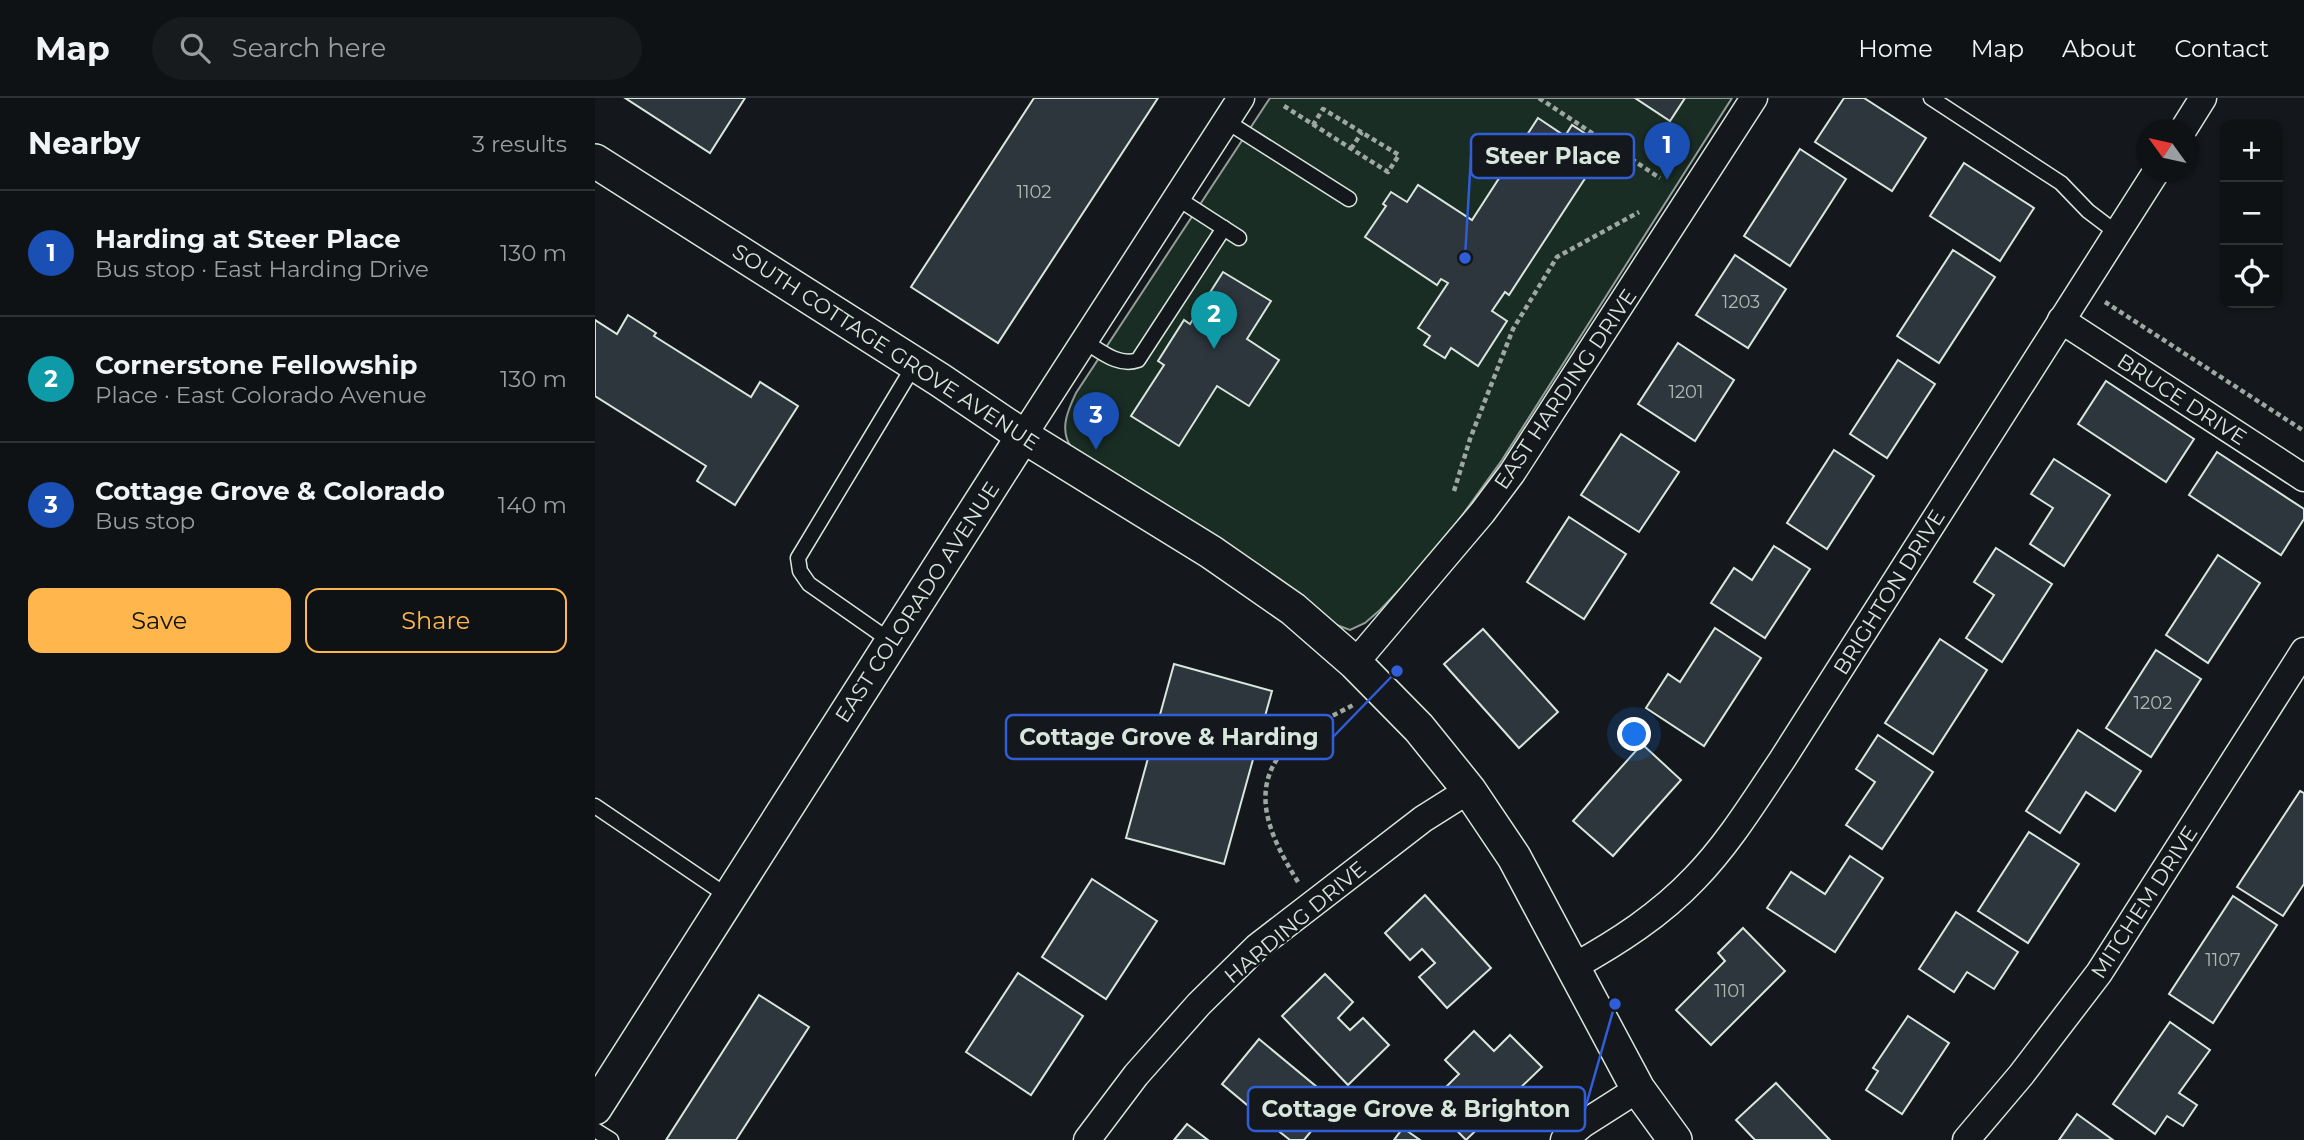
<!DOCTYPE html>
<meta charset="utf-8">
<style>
body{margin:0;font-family:Montserrat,sans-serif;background:#181b1e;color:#f1f3f6}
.controls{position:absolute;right:21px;top:21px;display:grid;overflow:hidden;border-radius:14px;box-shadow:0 2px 5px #0004}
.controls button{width:63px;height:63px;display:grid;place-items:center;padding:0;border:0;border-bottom:2px solid #2f3234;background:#0f1215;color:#f1f3f6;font:35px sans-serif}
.compass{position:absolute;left:1541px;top:21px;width:63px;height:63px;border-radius:50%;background:#0f1215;box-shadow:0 2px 5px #0004;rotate:303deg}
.you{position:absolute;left:1040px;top:637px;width:24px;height:24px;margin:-18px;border:5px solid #fff;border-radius:50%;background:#1a73e8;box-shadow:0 0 0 10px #1a73e833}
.badge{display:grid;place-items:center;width:46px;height:46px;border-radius:50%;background:#ffb74d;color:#fff;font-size:23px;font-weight:700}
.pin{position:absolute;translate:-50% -58px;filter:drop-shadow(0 2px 4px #0008)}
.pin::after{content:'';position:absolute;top:37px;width:24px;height:21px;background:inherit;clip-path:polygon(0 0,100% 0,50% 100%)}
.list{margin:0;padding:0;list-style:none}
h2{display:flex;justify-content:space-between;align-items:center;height:91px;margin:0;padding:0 28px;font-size:30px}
h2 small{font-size:23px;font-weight:400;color:#9b9ea0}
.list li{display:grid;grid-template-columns:46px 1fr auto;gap:21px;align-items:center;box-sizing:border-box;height:126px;padding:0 28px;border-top:2px solid #2f3234}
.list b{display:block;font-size:26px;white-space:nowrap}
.list p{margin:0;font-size:23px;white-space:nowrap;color:#9b9ea0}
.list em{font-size:23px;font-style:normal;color:#9b9ea0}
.actions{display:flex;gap:14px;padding:21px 28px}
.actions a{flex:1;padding:16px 0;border:2px solid #ffb74d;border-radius:14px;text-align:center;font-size:24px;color:#ffb74d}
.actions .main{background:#ffb74d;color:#111}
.icon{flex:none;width:38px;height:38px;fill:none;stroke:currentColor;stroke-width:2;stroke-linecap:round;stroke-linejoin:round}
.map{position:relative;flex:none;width:1709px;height:1042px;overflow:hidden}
header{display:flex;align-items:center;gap:42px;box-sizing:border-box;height:98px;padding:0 35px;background:#0f1215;border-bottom:2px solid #2f3234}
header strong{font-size:33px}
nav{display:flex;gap:38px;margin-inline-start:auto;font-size:24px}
.search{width:490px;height:63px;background:#181b1e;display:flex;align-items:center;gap:18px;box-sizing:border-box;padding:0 24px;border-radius:38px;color:#9b9ea0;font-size:26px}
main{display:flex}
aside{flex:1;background:#0f1215}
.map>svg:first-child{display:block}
.green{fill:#1a2d24;stroke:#939e99;stroke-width:2}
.building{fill:#2c363c;stroke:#d8e6dc;stroke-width:2}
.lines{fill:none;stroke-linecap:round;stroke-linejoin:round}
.service-casing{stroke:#d8e6dc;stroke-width:17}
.minor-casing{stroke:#d8e6dc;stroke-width:29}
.tertiary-casing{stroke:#d8e6dc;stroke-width:36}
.path{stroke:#9da8a2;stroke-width:4.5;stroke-dasharray:5 3.5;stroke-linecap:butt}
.service{stroke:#14181c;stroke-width:14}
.minor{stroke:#14181c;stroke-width:26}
.tertiary{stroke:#14181c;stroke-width:33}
.labels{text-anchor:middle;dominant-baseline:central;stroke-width:5;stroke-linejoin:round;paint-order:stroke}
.number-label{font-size:18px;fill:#adbab4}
.street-label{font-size:21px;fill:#d8e6dc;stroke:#14181c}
.leader{fill:none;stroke:#305dd8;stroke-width:2.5}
.callout-dot{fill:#305dd8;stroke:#14181c;stroke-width:2.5}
.callout{fill:#14181c;stroke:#305dd8;stroke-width:2.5}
.callout-label{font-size:23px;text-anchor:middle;font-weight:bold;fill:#d8e6dc}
</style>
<header>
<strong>Map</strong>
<div class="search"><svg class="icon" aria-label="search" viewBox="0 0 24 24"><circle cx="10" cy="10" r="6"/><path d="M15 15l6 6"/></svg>Search here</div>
<nav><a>Home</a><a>Map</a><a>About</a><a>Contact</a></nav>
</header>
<main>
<aside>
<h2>Nearby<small>3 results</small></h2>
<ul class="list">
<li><span class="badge" style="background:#1a4fb4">1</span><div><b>Harding at Steer Place</b><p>Bus stop · East Harding Drive</p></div><em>130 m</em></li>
<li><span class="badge" style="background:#0f9aa8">2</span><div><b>Cornerstone Fellowship</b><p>Place · East Colorado Avenue</p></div><em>130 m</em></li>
<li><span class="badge" style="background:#1a4fb4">3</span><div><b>Cottage Grove &amp; Colorado</b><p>Bus stop</p></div><em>140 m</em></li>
</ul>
<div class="actions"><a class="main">Save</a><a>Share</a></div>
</aside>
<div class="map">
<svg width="1709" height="1042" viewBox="0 0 1709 1042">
<rect width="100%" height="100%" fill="#14181c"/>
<!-- green -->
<path class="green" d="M 675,0 L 1137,0 L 907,362 L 843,451 L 785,512 L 770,525 L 755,532 L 739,526 L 476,349 C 464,331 473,312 481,295 Z"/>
<!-- building -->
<g class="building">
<polygon points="30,0 150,0 115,55"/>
<polygon points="439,0 563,0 403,245 316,189"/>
<polygon points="1040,0 1090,0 1075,23"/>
<polygon points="1249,0 1269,0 1331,40 1297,93 1220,44"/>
<polygon points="943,20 970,38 977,27 1000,42 993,52 1004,59 914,197 910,194 897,213 912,223 883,268 856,250 850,260 829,247 835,238 823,230 853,185 846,181 842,187 770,139 791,108 788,106 796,94 812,104 823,87 877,122"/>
<polygon points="1205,51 1251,81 1195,168 1149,138"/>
<polygon points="1369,65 1439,110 1405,163 1335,118"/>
<polygon points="1358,152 1400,179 1344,265 1302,238"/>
<polygon points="1140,157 1191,191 1153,250 1101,217"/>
<polygon points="628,174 676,203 652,241 684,262 654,308 622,288 584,348 536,318 569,267 563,263 589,222 595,226"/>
<polygon points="33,217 61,235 59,238 156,299 165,284 203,308 140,407 102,383 111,368 0,298 0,222 22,236"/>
<polygon points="1083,245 1139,282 1100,343 1043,306"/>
<polygon points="1303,262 1340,286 1292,360 1255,336"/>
<polygon points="1511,283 1599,341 1571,384 1483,326"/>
<polygon points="1026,336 1084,374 1044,434 986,397"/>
<polygon points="1239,352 1279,378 1232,451 1192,425"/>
<polygon points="1622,354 1709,411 1709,421 1686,457 1594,397"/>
<polygon points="1459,361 1515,397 1469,468 1435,446 1458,410 1436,396"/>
<polygon points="974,419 1031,456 989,521 932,484"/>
<polygon points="1179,448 1215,471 1170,540 1116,505 1139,470 1157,482"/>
<polygon points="1401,450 1457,486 1407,564 1371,540 1399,497 1379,484"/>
<polygon points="1623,457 1665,485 1613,565 1571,537"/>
<polygon points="1120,530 1166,560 1109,648 1051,610 1073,576 1085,584"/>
<polygon points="888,531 963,614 924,650 849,566"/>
<polygon points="1345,541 1392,572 1338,656 1290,625"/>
<polygon points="1561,552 1606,581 1556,659 1511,630"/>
<polygon points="579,566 677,593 629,766 531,740"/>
<polygon points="1483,632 1546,673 1520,713 1491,694 1465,735 1431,713"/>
<polygon points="1283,637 1338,674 1287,751 1251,727 1280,684 1261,671"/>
<polygon points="1047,646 1086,682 1018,758 978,723"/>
<polygon points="1705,693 1709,695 1709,786 1688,818 1642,789"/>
<polygon points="1434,734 1484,766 1433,845 1383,813"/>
<polygon points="1255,758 1288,780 1240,854 1172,810 1196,774 1230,796"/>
<polygon points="497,781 562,823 511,901 447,859"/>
<polygon points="830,797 896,870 852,910 824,879 840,865 827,851 815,862 790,835"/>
<polygon points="1638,798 1682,827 1618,925 1574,896"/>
<polygon points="1361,814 1423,854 1399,891 1372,874 1359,894 1324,871"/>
<polygon points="1148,830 1190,873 1116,947 1081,912 1130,863 1123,855"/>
<polygon points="423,875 488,918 436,997 371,954"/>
<polygon points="730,876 758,904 743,920 755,932 768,920 794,947 753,987 687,918"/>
<polygon points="164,897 214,929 141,1042 71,1042"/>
<polygon points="1313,918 1354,945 1307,1016 1271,992 1283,973 1278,970"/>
<polygon points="1575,924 1615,952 1584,995 1602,1007 1588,1028 1572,1018 1560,1036 1518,1006"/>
<polygon points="879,933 899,953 915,937 947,969 871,1042 835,1005 864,976 850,962"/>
<polygon points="664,941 740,1004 709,1042 695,1042 671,1023 684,1006 670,995 657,1011 627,986"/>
<polygon points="1181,985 1235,1042 1160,1042 1141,1022"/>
<polygon points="1482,1016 1518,1042 1464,1042"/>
<polygon points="592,1026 613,1042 579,1042"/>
<polygon points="808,1030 825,1042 799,1042"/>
</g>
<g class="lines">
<!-- service casing -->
<g class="service-casing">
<g id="service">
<polyline points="1336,0 1466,85 1493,113 1522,135"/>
<polyline points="631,23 754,101"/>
<polyline points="582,100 644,140"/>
<path d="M 489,243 C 506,253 523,269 543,262 L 629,130"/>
<polyline points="297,544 214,486 205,473 203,460 320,266"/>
<polyline points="0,708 134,799"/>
<polyline points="0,1032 16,1042"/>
</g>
</g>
<!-- minor casing -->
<g class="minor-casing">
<g id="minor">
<polyline points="1588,32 1608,0"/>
<polyline points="1466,222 1709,380"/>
<polyline points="428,338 646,0"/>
<polyline points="760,565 887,415 917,375 1159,0"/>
<path d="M 978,869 C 1023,844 1065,817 1100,780 C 1134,745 1160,702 1187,662 L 1561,74"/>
<polyline points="492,1042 541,977 604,906 662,849 828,721 874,692"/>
<polyline points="969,1042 988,1026 1043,991"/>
<polyline points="1371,1042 1426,977 1504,875 1709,553"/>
</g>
</g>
<!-- tertiary casing -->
<g class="tertiary-casing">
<g id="tertiary">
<polyline points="0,63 345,282 428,338 616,454 698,511 760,565 824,630 874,692 919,759 1043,991 1080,1042"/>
<polyline points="0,1010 428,338"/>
</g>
</g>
<!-- path -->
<g class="path">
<polyline points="944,0 1065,80"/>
<polyline points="689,8 793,74 804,57 728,11 718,27"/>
<polyline points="756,51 767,34"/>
<polyline points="1510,204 1709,333"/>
<polyline points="859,393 875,341 918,231 962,159 1044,114"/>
<path d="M 703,784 C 674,737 649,686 699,642 C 716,627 740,617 760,606"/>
</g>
<!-- service -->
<use href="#service" class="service"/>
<!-- minor -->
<use href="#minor" class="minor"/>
<!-- tertiary -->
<use href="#tertiary" class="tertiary"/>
</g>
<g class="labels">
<!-- number labels -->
<g class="number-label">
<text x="439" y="94">1102</text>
<text x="1146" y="204">1203</text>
<text x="1091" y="294">1201</text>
<text x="1558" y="605">1202</text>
<text x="1628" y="862">1107</text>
<text x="1135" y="893">1101</text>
</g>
<!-- street labels -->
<g class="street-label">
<text transform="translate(291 249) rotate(33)">SOUTH COTTAGE GROVE AVENUE</text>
<text transform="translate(970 291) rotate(-56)">EAST HARDING DRIVE</text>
<text transform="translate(1587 301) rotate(33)">BRUCE DRIVE</text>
<text transform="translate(1294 494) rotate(-58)">BRIGHTON DRIVE</text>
<text transform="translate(322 504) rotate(-57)">EAST COLORADO AVENUE</text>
<text transform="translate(1549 804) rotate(-57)">MITCHEM DRIVE</text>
<text transform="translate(700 824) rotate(-40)">HARDING DRIVE</text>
</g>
</g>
<!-- callouts -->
<path class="leader" d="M870 160L876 58M802 573L738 639M1020 906L990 1011"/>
<g class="callout-dot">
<circle cx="870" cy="160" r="7"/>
<circle cx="802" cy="573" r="7"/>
<circle cx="1020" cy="906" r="7"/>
</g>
<g class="callout">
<rect x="876" y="36" width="163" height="44" rx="7"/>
<rect x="411" y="617" width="327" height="44" rx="7"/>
<rect x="653" y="989" width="337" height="44" rx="7"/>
</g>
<g class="callout-label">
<text x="958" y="66">Steer Place</text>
<text x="574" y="647">Cottage Grove &amp; Harding</text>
<text x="821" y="1019">Cottage Grove &amp; Brighton</text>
</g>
</svg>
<div class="controls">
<button>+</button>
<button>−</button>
<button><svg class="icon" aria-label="locate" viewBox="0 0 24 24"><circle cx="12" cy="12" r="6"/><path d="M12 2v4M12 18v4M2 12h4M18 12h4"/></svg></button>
</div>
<svg class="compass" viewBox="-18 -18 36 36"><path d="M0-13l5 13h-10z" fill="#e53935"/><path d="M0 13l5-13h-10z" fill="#9b9ea0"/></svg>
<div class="you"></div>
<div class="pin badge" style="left:1072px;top:82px;background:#1a4fb4">1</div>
<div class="pin badge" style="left:619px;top:251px;background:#0f9aa8">2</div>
<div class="pin badge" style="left:501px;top:352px;background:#1a4fb4">3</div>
</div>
</main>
